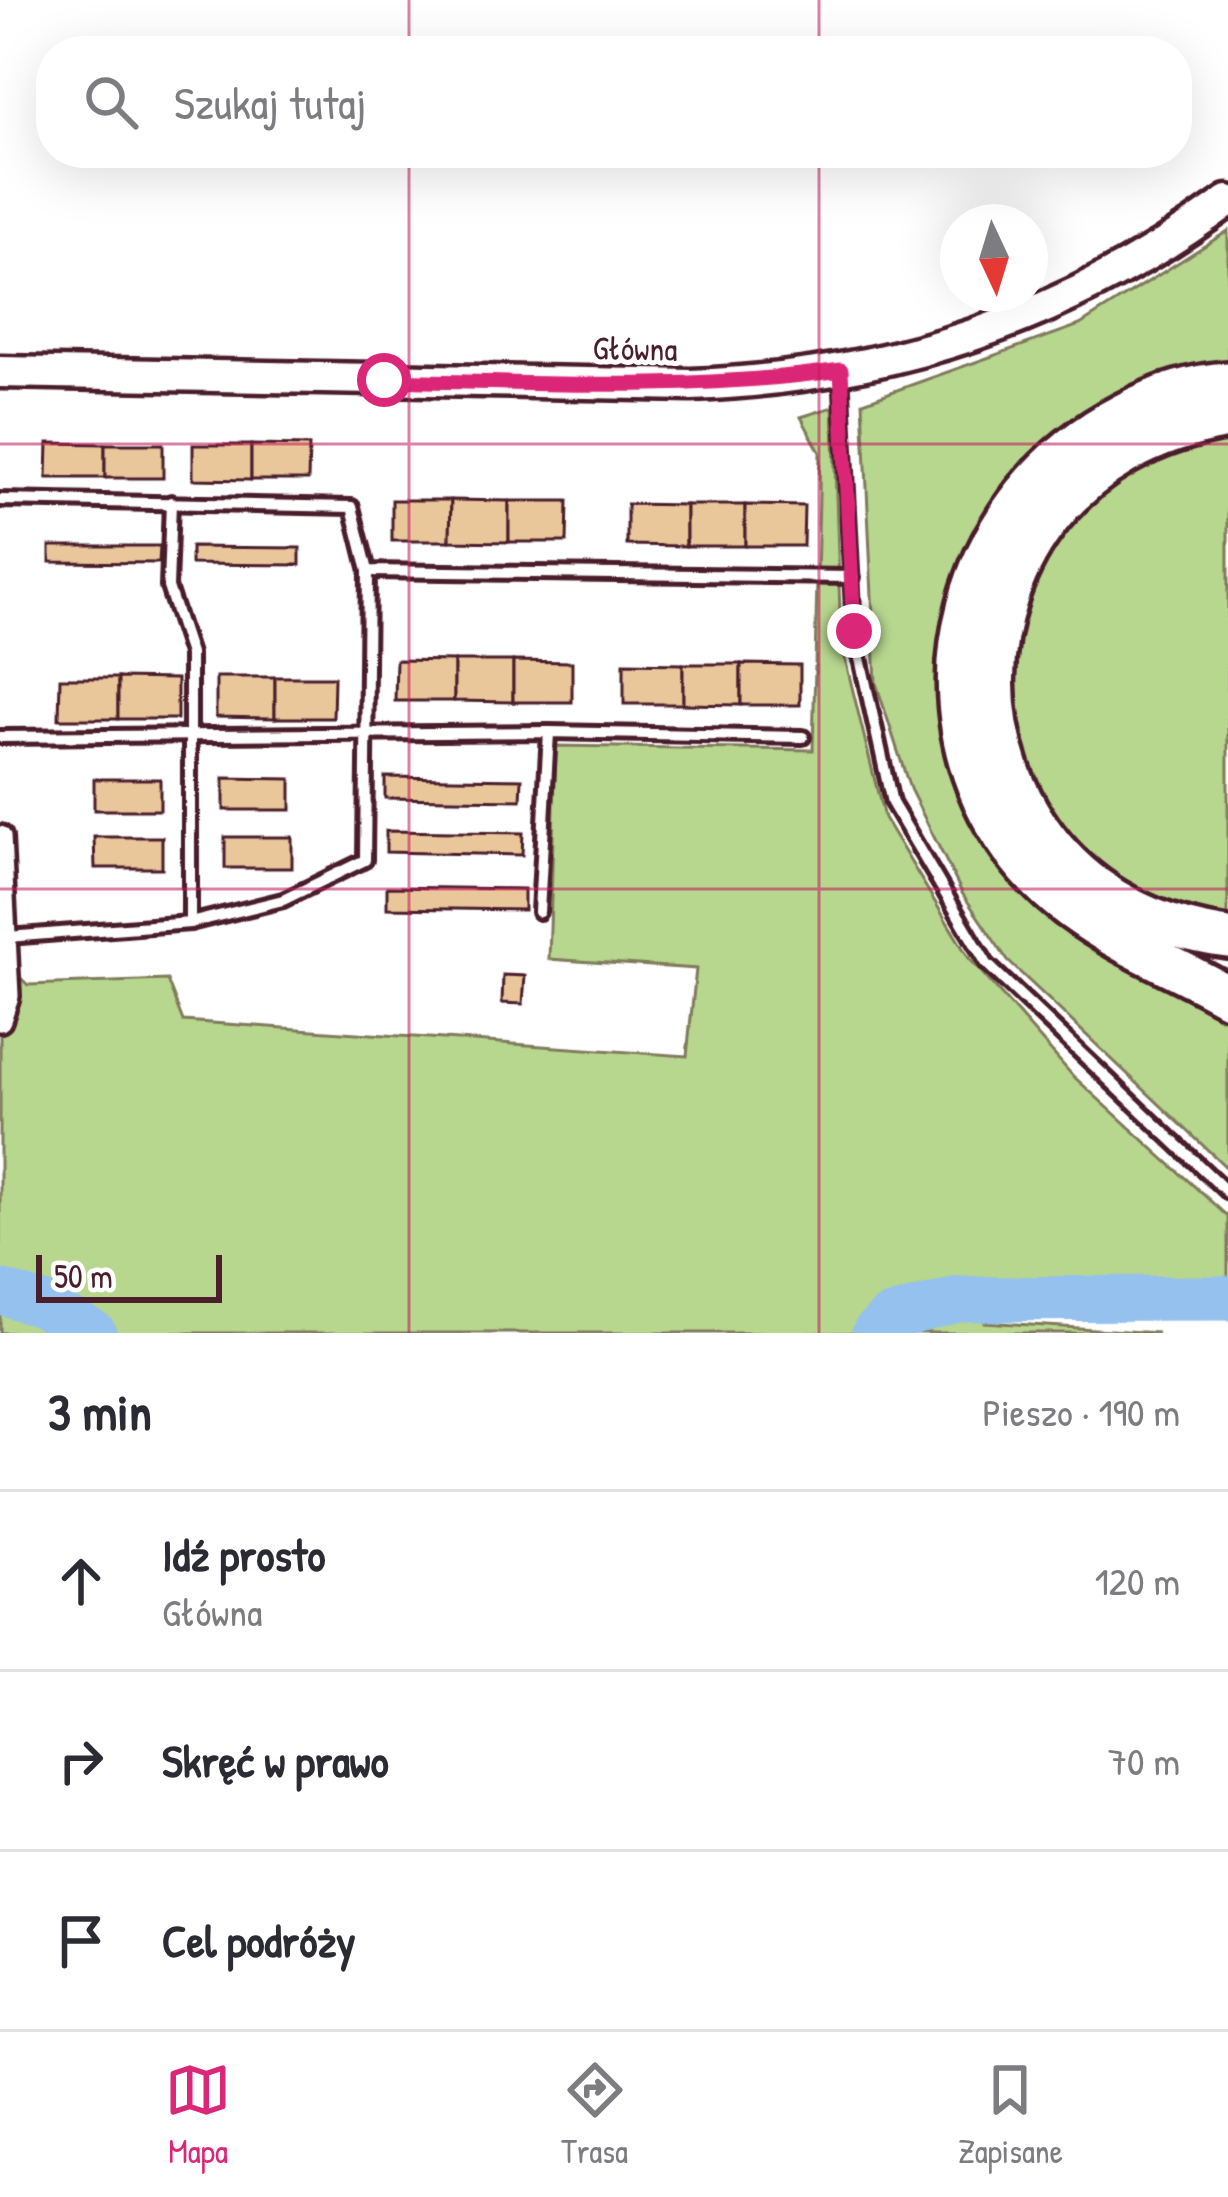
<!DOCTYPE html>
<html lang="pl">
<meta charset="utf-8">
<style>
body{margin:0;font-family:"Patrick Hand",sans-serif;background:#f2f2f3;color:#2b2b33}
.compass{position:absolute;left:940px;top:204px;width:108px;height:108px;border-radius:50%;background:#fff;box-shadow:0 12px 48px #0002;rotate:176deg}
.scale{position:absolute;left:36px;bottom:30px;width:186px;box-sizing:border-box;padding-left:12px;border:6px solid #4a1f2b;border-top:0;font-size:33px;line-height:42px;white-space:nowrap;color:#4a1f2b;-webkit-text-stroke:9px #fff;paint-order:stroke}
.stop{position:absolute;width:36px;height:36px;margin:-27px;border:9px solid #db2777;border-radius:50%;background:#fff}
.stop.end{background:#db2777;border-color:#fff;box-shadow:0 3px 12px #0008}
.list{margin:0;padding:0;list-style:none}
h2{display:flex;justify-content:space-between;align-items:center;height:156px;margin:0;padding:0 48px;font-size:51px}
h2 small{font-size:39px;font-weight:400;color:#7c7c81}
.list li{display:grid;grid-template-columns:78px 1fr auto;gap:36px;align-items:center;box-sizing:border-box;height:180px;padding:0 48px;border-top:3px solid #e1e1e2}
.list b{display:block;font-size:45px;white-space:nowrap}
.list p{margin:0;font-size:39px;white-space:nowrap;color:#7c7c81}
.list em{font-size:39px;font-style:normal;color:#7c7c81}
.icon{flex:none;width:66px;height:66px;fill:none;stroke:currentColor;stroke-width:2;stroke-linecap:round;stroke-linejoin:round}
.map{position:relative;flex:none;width:1228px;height:1333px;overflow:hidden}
.search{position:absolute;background:#fff;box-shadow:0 12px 48px #0002;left:36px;right:36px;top:36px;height:132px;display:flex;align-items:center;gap:30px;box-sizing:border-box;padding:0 42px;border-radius:48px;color:#7c7c81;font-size:45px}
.sheet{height:696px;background:#fff}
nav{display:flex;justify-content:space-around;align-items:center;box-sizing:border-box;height:168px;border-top:3px solid #e1e1e2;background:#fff;font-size:33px;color:#7c7c81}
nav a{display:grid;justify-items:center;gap:6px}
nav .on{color:#db2777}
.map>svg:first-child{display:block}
.green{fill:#b7d68e;stroke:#807a5c;stroke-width:3}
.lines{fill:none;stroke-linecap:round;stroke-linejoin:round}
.river{stroke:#94c1ee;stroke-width:45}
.building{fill:#eac79b;stroke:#4a1f2b;stroke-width:3}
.service-casing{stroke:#4a1f2b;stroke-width:20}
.minor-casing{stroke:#4a1f2b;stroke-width:30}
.secondary-casing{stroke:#4a1f2b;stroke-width:39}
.motorway-casing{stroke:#4a1f2b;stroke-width:48}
.service{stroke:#fff;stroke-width:10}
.minor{stroke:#fff;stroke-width:21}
.secondary{stroke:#fff;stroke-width:30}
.motorway{stroke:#fff;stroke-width:39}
.route{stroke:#db2777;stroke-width:15}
.grid{fill:none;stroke:#c2185b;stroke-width:3;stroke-opacity:0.55}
.labels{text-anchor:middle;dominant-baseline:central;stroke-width:10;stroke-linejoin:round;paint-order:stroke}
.street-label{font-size:33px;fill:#4a1f2b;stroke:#fff}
</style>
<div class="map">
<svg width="1228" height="1333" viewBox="0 0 1228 1333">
<rect width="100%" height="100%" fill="#fff"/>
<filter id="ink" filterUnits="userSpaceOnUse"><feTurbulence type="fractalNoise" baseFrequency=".00833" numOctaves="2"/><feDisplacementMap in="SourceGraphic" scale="24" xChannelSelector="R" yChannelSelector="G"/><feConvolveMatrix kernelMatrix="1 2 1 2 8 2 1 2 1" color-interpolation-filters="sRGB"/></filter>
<g filter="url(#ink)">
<!-- green -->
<g class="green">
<polygon points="1228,231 1228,370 1135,386 1071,428 1032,461 944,692 1072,933 1115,960 1228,1017 1228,1169 1008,961 962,893 910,789 876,683 863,402 1080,325"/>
<polygon points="833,407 841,642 884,818 969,958 1072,1075 1228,1217 1228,1287 970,1292 984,1322 1158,1333 0,1333 0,958 28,985 167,980 183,1021 687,1056 696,969 549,959 556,746 813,750 820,452 801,417"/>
<polygon points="1228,434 1228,924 1148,901 1075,847 1017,746 1008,656 1040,557 1105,480"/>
</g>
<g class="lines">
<!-- river -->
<g class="river">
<polyline points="0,1292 40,1304 94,1333"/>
<polyline points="874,1333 888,1319 959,1299 1228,1298"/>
</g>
</g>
<!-- building -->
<g class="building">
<polygon points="48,443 105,444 105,478 47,478"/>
<rect x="105" y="444" width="58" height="34"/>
<polygon points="193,445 251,445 251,480 193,479"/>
<polygon points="251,445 309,446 308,480 251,480"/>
<polygon points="392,500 451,500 450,541 392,541"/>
<polygon points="451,500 509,501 509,542 450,541"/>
<polygon points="509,501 568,501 567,542 509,542"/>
<polygon points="627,504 686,505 686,546 627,545"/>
<rect x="686" y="505" width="59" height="41"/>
<polygon points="745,505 804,506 803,546 745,546"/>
<polygon points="50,546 160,546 159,563 50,562"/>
<polygon points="191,547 300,548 300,565 191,564"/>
<polygon points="396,660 454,661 454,701 395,701"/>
<polygon points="454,661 513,661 513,702 454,701"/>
<polygon points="513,661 572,662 572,702 513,702"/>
<polygon points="624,663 683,664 683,704 624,704"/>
<polygon points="683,664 741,664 741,705 683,704"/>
<polygon points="741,664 800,665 800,705 741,705"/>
<polygon points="216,677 275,677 275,718 216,717"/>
<polygon points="275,677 334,677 333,718 275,718"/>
<polygon points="60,678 118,678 118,719 59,719"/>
<polygon points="118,678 177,679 177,719 118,719"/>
<polygon points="385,777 522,779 521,800 385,798"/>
<polygon points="224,778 291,779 291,810 224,810"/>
<rect x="94" y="779" width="66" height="31"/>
<polygon points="386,831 523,833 522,855 386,852"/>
<polygon points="94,837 162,837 162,868 95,868"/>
<rect x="225" y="837" width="67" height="31"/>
<polygon points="387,887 524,889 524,910 387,908"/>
<polygon points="503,975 525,976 523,1004 502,1003"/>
</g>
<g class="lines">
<!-- service casing -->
<g class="service-casing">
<g id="service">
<polyline points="841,370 854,631 892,803 987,964 1228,1193"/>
<polyline points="0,500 352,507 368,571 853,577"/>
<polyline points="0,737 549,732 803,737"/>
<polyline points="539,912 549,732"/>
<polyline points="190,923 283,900 365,860 368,571"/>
<polyline points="8,937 190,923 190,654 168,587 171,502"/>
</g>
</g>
<!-- minor casing -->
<g class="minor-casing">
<polyline id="minor" points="0,837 8,996 0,1020"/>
</g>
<!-- secondary casing -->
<g class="secondary-casing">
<path id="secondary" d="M 0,372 L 691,385 C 891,377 1066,320 1228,201"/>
</g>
<!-- motorway casing -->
<g class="motorway-casing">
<g id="motorway">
<path d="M 1228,382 C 1193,384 1155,397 1124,413 C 964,494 904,700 1012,849 C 1070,929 1147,950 1228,996"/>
<path d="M 1228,419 C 915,469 918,897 1228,938"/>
</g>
</g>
<!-- service -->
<use href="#service" class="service"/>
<!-- minor -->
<use href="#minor" class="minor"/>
<!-- secondary -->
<use href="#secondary" class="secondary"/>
<!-- motorway -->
<use href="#motorway" class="motorway"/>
</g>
</g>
<g class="lines" filter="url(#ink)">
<!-- route -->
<path class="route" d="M 384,380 C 537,383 689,392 841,370 L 854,631"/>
</g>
<!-- grid -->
<path class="grid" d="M 409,0 L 409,51M 819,0 L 819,51M 409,153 L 409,1333M 819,153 L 819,1333M 0,444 L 1228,444M 0,889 L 1228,889"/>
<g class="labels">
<!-- street labels -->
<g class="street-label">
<text transform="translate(635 348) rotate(1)">Główna</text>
</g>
</g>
</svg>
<svg class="compass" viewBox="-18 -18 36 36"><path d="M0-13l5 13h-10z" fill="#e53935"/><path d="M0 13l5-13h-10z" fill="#7c7c81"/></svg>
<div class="scale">50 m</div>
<div class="stop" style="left:384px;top:380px"></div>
<div class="stop end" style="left:854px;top:631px"></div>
<div class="search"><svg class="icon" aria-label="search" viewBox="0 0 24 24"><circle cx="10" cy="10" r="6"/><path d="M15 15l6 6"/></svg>Szukaj tutaj</div>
</div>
<section class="sheet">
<h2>3 min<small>Pieszo · 190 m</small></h2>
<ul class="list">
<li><svg class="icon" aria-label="ahead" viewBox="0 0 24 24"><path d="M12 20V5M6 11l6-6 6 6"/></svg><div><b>Idź prosto</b><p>Główna</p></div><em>120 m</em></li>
<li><svg class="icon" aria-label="right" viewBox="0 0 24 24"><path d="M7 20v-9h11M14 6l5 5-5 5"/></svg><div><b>Skręć w prawo</b></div><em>70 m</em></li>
<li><svg class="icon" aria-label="arrive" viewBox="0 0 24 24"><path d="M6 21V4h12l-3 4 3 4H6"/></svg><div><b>Cel podróży</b></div></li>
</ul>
</section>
<nav>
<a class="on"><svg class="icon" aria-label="map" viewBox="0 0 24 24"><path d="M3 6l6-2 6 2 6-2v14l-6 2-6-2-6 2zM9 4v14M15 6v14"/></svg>Mapa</a>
<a><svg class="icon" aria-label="directions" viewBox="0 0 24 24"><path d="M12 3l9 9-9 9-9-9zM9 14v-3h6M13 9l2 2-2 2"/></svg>Trasa</a>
<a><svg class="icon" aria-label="saved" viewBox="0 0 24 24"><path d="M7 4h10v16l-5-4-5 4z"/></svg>Zapisane</a>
</nav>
